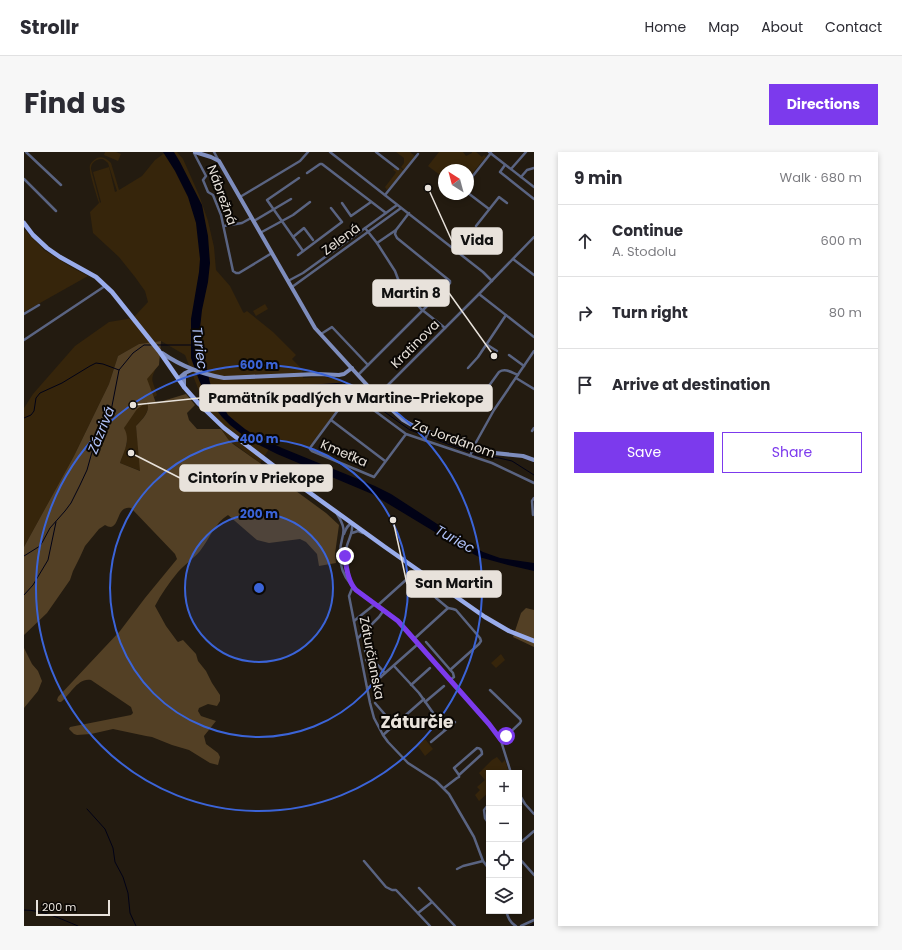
<!DOCTYPE html>
<meta charset="utf-8">
<style>
body{margin:0;font-family:Poppins,sans-serif;background:#f7f7f7;color:#2b2b33}
.controls{position:absolute;right:12px;bottom:12px;display:grid;overflow:hidden;border-radius:0px;box-shadow:0 2px 6px #0003}
.controls button{width:36px;height:36px;display:grid;place-items:center;padding:0;border:0;border-bottom:1px solid #e1e1e2;background:#fff;color:#2b2b33;font:20px sans-serif}
.compass{position:absolute;left:414px;top:12px;width:36px;height:36px;border-radius:50%;background:#fff;box-shadow:0 2px 6px #0003;rotate:324deg}
.scale{position:absolute;left:12px;bottom:10px;width:74px;box-sizing:border-box;padding-left:4px;border:2px solid #e8e2db;border-top:0;font-size:11px;line-height:14px;white-space:nowrap;color:#e8e2db;-webkit-text-stroke:3px #0a0704;paint-order:stroke}
.stop{position:absolute;width:12px;height:12px;margin:-9px;border:3px solid #7c3aed;border-radius:50%;background:#fff}
.stop.end{background:#7c3aed;border-color:#fff;box-shadow:0 1px 4px #0008}
.list{margin:0;padding:0;list-style:none}
h2{display:flex;justify-content:space-between;align-items:center;height:52px;margin:0;padding:0 16px;font-size:17px}
h2 small{font-size:13px;font-weight:400;color:#7c7c81}
.list li{display:grid;grid-template-columns:26px 1fr auto;gap:12px;align-items:center;box-sizing:border-box;height:72px;padding:0 16px;border-top:1px solid #e1e1e2}
.list b{display:block;font-size:15px;white-space:nowrap}
.list p{margin:0;font-size:13px;white-space:nowrap;color:#7c7c81}
.list em{font-size:13px;font-style:normal;color:#7c7c81}
.actions{display:flex;gap:8px;padding:12px 16px}
.actions a{flex:1;padding:9px 0;border:1px solid #7c3aed;border-radius:0px;text-align:center;font-size:14px;color:#7c3aed}
.actions .main{background:#7c3aed;color:#fff}
.icon{flex:none;width:22px;height:22px;fill:none;stroke:currentColor;stroke-width:2;stroke-linecap:round;stroke-linejoin:round}
.map{position:relative;flex:none;width:510px;height:774px;overflow:hidden;border-radius:0px}
header{display:flex;align-items:center;gap:24px;box-sizing:border-box;height:56px;padding:0 20px;background:#fff;border-bottom:1px solid #e1e1e2}
header strong{font-size:19px}
nav{display:flex;gap:22px;margin-inline-start:auto;font-size:14px}
.intro{display:flex;align-items:center;justify-content:space-between;box-sizing:border-box;height:96px;padding:0 24px}
h1{margin:0;font-size:28px}
.button{padding:10px 18px;border-radius:0px;background:#7c3aed;color:#fff;font-size:14px;font-weight:700}
main{display:flex;gap:24px;padding:0 24px}
aside{flex:1;background:#fff;border-radius:0px;box-shadow:0 2px 6px #0003}
.map>svg:first-child{display:block}
.green{fill:#36250b;fill-rule:evenodd}
.forest{fill:#534025;fill-rule:evenodd}
.water{fill:#010216}
.lines{fill:none;stroke-linecap:round;stroke-linejoin:round}
.stream{stroke:#010216;stroke-width:1}
.street{stroke:#5a6482;stroke-width:2.5}
.secondary{stroke:#7e8dbd;stroke-width:4}
.primary{stroke:#99aceb;stroke-width:4.5}
.route{stroke:#7c3aed;stroke-width:5}
.ring{fill:none;stroke:#3b64d8;stroke-width:2}
.labels{text-anchor:middle;dominant-baseline:central;stroke-width:4;stroke-linejoin:round;paint-order:stroke}
.street-label{font-size:13px;fill:#e8e2db;stroke:#0a0704}
.water-label{font-size:14px;font-style:italic;fill:#b0c2f8;stroke:#0a0704}
.district-label{font-size:17px;font-weight:bold;fill:#e8e2db;stroke:#0a0704}
.centre{fill:#3b64d8;stroke:#0a0704;stroke-width:2}
.ring-label{font-size:12px;text-anchor:middle;font-weight:bold;fill:#3b64d8;stroke:#0a0704;stroke-width:4;stroke-linejoin:round;paint-order:stroke}
.leader{fill:none;stroke:#e8e2db;stroke-width:1.5}
.callout-dot{fill:#e8e2db;stroke:#0a0704;stroke-width:1.5}
.callout{fill:#e8e2db;stroke:#e8e2db;stroke-width:1.5}
.callout-label{font-size:14px;text-anchor:middle;font-weight:bold;fill:#111}
</style>
<header>
<strong>Strollr</strong>
<nav><a>Home</a><a>Map</a><a>About</a><a>Contact</a></nav>
</header>
<div class="intro"><h1>Find us</h1><a class="button">Directions</a></div>
<main>
<div class="map">
<svg width="510" height="774" viewBox="0 0 510 774">
<rect width="100%" height="100%" fill="#231b10"/>
<!-- green -->
<g class="green">
<polygon points="81,0 92,0 97,2 94,9 80,3"/>
<path d="M 142,0 L 153,0 L 159,7 L 175,43 L 184,69 L 190,95 L 192,118 L 206,134 L 219,160 L 220,161 L 223,159 L 249,180 L 272,203 L 268,207 L 278,217 L 279,226 L 300,225 L 317,227 L 328,240 L 284,296 L 252,286 L 236,311 L 206,289 L 184,259 L 180,252 L 161,203 L 137,189 L 115,192 L 94,204 L 85,232 L 50,304 L 0,395 L 0,256 L 9,242 L 51,194 L 85,170 L 109,166 L 124,150 L 121,139 L 111,125 L 95,105 L 69,81 L 66,60 L 75,51 C 73,44 64,19 66,13 C 67,10 70,8 73,6 C 79,4 83,7 87,11 L 95,38 L 118,24 L 131,8 ZM 76,7 L 79,7 L 84,11 L 93,39 L 91,40 L 85,15 L 69,20 L 77,50 L 76,51 L 67,17 C 67,11 71,8 76,7 Z"/>
<polygon points="372,0 386,0 392,5 380,18 377,15 380,11 380,6"/>
<polygon points="415,0 439,0 442,4 448,1 448,0 452,0 458,5 460,3 462,5 461,7 459,8 444,27 444,18 420,18 420,26 404,14"/>
<polygon points="370,16 374,19 376,16 380,19 363,38 361,35 371,22 372,20 369,18"/>
<polygon points="1,78 20,98 47,115 64,124 0,160 0,79"/>
<polygon points="241,152 244,157 232,164 229,159"/>
<path d="M 133,214 C 125,230 129,227 133,243 L 124,250 C 126,260 118,267 112,274 L 117,319 L 96,311 L 103,291 L 100,276 L 119,229 Z"/>
<polygon points="477,502 481,508 472,516 467,511"/>
<polygon points="401,587 409,597 401,604 393,593"/>
<polygon points="473,605 478,611 481,608 485,621 465,621 465,640 455,649 451,643 456,638 453,635 461,628 455,621 468,608"/>
</g>
<!-- forest -->
<g class="forest">
<path d="M 137,189 L 135,213 L 123,227 L 132,251 L 162,242 L 171,253 L 163,261 L 165,268 L 173,277 L 197,277 L 204,287 L 209,292 L 236,311 L 257,328 L 302,361 L 315,373 L 311,402 L 312,411 L 295,414 L 293,402 L 282,390 L 276,387 L 245,391 L 233,388 L 204,363 C 190,372 186,386 176,399 C 169,407 160,413 154,420 C 145,431 137,442 131,454 L 142,474 L 153,489 L 154,490 L 159,488 L 172,502 L 174,509 L 182,519 L 188,531 L 196,543 L 196,549 L 193,554 L 184,552 L 175,556 L 174,559 L 177,564 L 192,569 L 180,584 L 182,592 L 194,601 L 196,605 L 194,613 L 186,611 L 165,598 L 148,593 L 128,585 L 122,584 L 89,577 L 67,582 L 53,583 L 50,582 L 45,577 L 46,575 L 107,563 L 109,561 L 107,555 L 67,528 C 54,525 46,543 37,550 L 35,550 L 33,548 L 34,545 L 96,479 L 121,446 L 153,407 L 151,402 L 107,356 C 93,353 96,373 87,375 C 85,375 83,374 81,373 L 75,377 L 61,394 L 56,405 L 49,419 L 46,428 L 23,461 L 0,483 L 0,395 L 50,304 L 85,232 L 94,204 L 115,192 ZM 123,250 C 127,260 118,267 112,274 L 116,319 L 96,311 C 100,299 107,288 100,276 L 113,257 Z"/>
<polygon points="502,456 510,458 510,495 489,485 497,461"/>
<polygon points="0,496 8,512 14,519 18,529 14,539 0,556"/>
</g>
<!-- water -->
<polygon class="water" points="139,0 150,0 156,10 178,53 184,84 186,111 184,130 178,158 176,176 178,196 186,231 198,253 204,263 211,269 221,277 229,282 258,296 351,334 367,342 441,390 459,400 476,406 510,411 510,419 484,413 455,405 434,394 348,342 253,302 225,288 206,273 198,265 183,246 175,228 167,206 167,167 175,120 176,107 172,71 164,45 151,19"/>
<g class="lines">
<!-- stream -->
<g class="stream">
<polyline points="133,193 167,193"/>
<polyline points="189,240 320,231 386,278 453,303 475,306 488,309 510,323"/>
<polyline points="0,266 7,263 10,259 12,246 16,241 38,231 66,214 72,211 79,212 95,218"/>
<polyline points="0,404 16,394 19,389 26,376 41,359 47,351 56,333 63,318 68,300 87,259 95,218 109,201 120,193 127,193"/>
<polyline points="0,443 9,433 24,408 32,370"/>
<polyline points="63,657 81,677 89,696 91,710 99,725 104,741 106,761 112,774"/>
<path d="M 0,758 C 19,758 37,767 54,774"/>
<polyline points="506,774 510,772"/>
</g>
<!-- street -->
<g class="street">
<polyline points="2,0 37,33"/>
<polyline points="190,0 195,9"/>
<polyline points="306,0 459,120 468,129"/>
<polyline points="352,0 374,17"/>
<polyline points="465,0 510,35"/>
<polyline points="170,1 182,24 179,28 184,40 189,43 197,63 209,119 212,121 215,121 248,101"/>
<polyline points="481,13 476,20 510,47"/>
<polyline points="487,17 502,0"/>
<polyline points="283,21 296,12 298,12 362,61"/>
<polyline points="497,25 503,18 510,16"/>
<polyline points="275,26 243,48 279,99"/>
<polyline points="0,27 32,59"/>
<polyline points="444,30 467,1"/>
<polyline points="444,41 465,57"/>
<polyline points="361,43 394,2"/>
<polyline points="216,45 276,9 284,0"/>
<polyline points="318,51 327,64 347,50"/>
<polyline points="230,69 267,47"/>
<polyline points="200,74 218,71 227,66"/>
<polyline points="452,74 475,45 483,51"/>
<polyline points="341,76 353,91 371,119 374,127 386,144 397,157 421,176"/>
<polyline points="236,81 269,63 286,50"/>
<polyline points="269,85 280,76 289,88"/>
<polyline points="353,91 372,78 385,61"/>
<polyline points="274,103 318,70 307,56"/>
<polyline points="489,107 510,123"/>
<polyline points="264,129 279,121 373,53"/>
<polyline points="268,135 377,56"/>
<polyline points="455,142 510,185"/>
<polyline points="0,162 15,153"/>
<polyline points="297,182 308,175 344,213"/>
<polyline points="0,188 81,134"/>
<polyline points="462,192 473,199"/>
<polyline points="485,203 500,214"/>
<polyline points="444,216 454,205 482,163"/>
<polyline points="334,223 426,131 426,129 373,86 371,82 372,78"/>
<polyline points="492,226 510,237"/>
<polyline points="353,244 455,142 510,85"/>
<path d="M 451,253 L 475,220 C 481,216 487,220 494,223"/>
<polyline points="307,268 361,309"/>
<polyline points="508,279 510,276"/>
<polyline points="382,282 350,325 288,299 286,297 286,296 326,242 328,242 382,282 468,311 510,331"/>
<polyline points="401,288 404,280"/>
<polyline points="446,304 450,294 470,258 510,199"/>
<path d="M 313,362 C 325,381 317,381 316,400 C 314,438 350,448 374,469 L 465,572 L 477,589 L 487,621"/>
<polyline points="509,363 508,349 510,346"/>
<polyline points="328,381 334,379 339,381"/>
<path d="M 320,382 C 322,377 323,373 328,371 C 330,381 323,389 322,398 C 320,410 325,421 327,432"/>
<polyline points="329,434 325,444 346,551 350,566 359,583 364,590 384,611 412,629 425,642 450,685 459,709 465,717"/>
<polyline points="353,454 383,427 388,425 394,427 412,446 424,456"/>
<polyline points="330,469 351,452"/>
<polyline points="334,486 355,465 360,458"/>
<polyline points="390,487 424,456 429,457 432,458 456,486 457,489 455,492 426,518"/>
<polyline points="402,490 429,521 430,525 426,528"/>
<polyline points="341,499 361,521"/>
<polyline points="342,508 357,525"/>
<polyline points="370,514 395,541 417,572 420,578"/>
<polyline points="387,533 406,516"/>
<polyline points="343,537 394,492"/>
<polyline points="466,538 496,567 497,569 496,571 477,589"/>
<polyline points="401,550 420,534"/>
<polyline points="351,551 370,573"/>
<polyline points="359,583 400,547"/>
<polyline points="407,590 431,570"/>
<path d="M 420,636 L 433,626 L 435,625 L 435,623 L 458,602 C 458,598 456,596 453,596 L 430,616 L 435,623"/>
<polyline points="495,642 501,652 510,662"/>
<polyline points="465,652 460,658 461,666 465,672"/>
<polyline points="495,692 510,679"/>
<polyline points="495,706 510,723"/>
<polyline points="340,709 362,735 368,738 372,738 406,774"/>
<polyline points="433,717 439,714 459,709"/>
<polyline points="395,736 431,774"/>
<path d="M 482,759 C 484,765 486,771 492,774"/>
<polyline points="394,761 408,750"/>
<polyline points="497,774 510,768"/>
</g>
<!-- secondary -->
<g class="secondary">
<polyline points="171,0 187,5 195,9 291,176 353,244 379,268 393,276 461,300 499,304 510,308"/>
<path d="M 138,201 C 157,214 177,222 200,226 L 293,222 L 315,223 L 320,222 L 328,216"/>
<polyline points="154,227 161,221 168,218"/>
<polyline points="160,235 160,226 161,222"/>
</g>
<!-- primary -->
<polyline class="primary" points="0,71 9,83 23,96 36,105 72,125 88,140 135,199 160,235 175,252 200,276 275,333 361,395 461,465 485,479 510,489"/>
</g>
<g class="lines">
<!-- route -->
<path class="route" d="M 321,404 C 322,416 324,430 332,438 L 374,469 L 465,572 L 477,588 L 482,584"/>
</g>
<!-- distance rings -->
<circle cx="235" cy="436" r="74" fill="#3b64d8" fill-opacity=".12"/>
<g class="ring">
<circle cx="235" cy="436" r="74"/>
<circle cx="235" cy="436" r="149"/>
<circle cx="235" cy="436" r="223"/>
</g>
<g class="labels">
<!-- street labels -->
<g class="street-label">
<text transform="translate(198 43) rotate(70)">Nábrežná</text>
<text transform="translate(317 87) rotate(-36)">Zelená</text>
<text transform="translate(391 192) rotate(-45)">Kratinova</text>
<text transform="translate(430 287) rotate(20)">Za Jordánom</text>
<text transform="translate(320 301) rotate(23)">Kmeťka</text>
<text transform="translate(348 506) rotate(79)">Záturčianska</text>
</g>
<!-- water labels -->
<g class="water-label">
<text transform="translate(176 196) rotate(82)">Turiec</text>
<text transform="translate(77 278) rotate(-68)">Zázrivá</text>
<text transform="translate(431 387) rotate(29)">Turiec</text>
</g>
<!-- district labels -->
<g class="district-label">
<text x="393" y="570">Záturčie</text>
</g>
</g>
<circle cx="235" cy="436" r="6" class="centre"/>
<g class="ring-label">
<text x="235" y="217">600 m</text>
<text x="235" y="291">400 m</text>
<text x="235" y="366">200 m</text>
</g>
<!-- callouts -->
<path class="leader" d="M404 36L428 89M470 204L425 141M109 253L176 246M107 301L156 326M369 368L383 432"/>
<g class="callout-dot">
<circle cx="404" cy="36" r="4"/>
<circle cx="470" cy="204" r="4"/>
<circle cx="109" cy="253" r="4"/>
<circle cx="107" cy="301" r="4"/>
<circle cx="369" cy="368" r="4"/>
</g>
<g class="callout">
<rect x="428" y="76" width="50" height="26" rx="4"/>
<rect x="349" y="128" width="76" height="26" rx="4"/>
<rect x="176" y="233" width="292" height="26" rx="4"/>
<rect x="156" y="313" width="152" height="26" rx="4"/>
<rect x="383" y="419" width="94" height="26" rx="4"/>
</g>
<g class="callout-label">
<text x="453" y="93">Vida</text>
<text x="387" y="146">Martin 8</text>
<text x="322" y="251">Pamätník padlých v Martine-Priekope</text>
<text x="232" y="331">Cintorín v Priekope</text>
<text x="430" y="436">San Martin</text>
</g>
</svg>
<div class="controls">
<button>+</button>
<button>−</button>
<button><svg class="icon" aria-label="locate" viewBox="0 0 24 24"><circle cx="12" cy="12" r="6"/><path d="M12 2v4M12 18v4M2 12h4M18 12h4"/></svg></button>
<button><svg class="icon" aria-label="layers" viewBox="0 0 24 24"><path d="M12 4l9 5-9 5-9-5zM3 14l9 5 9-5"/></svg></button>
</div>
<svg class="compass" viewBox="-18 -18 36 36"><path d="M0-13l5 13h-10z" fill="#e53935"/><path d="M0 13l5-13h-10z" fill="#7c7c81"/></svg>
<div class="scale">200 m</div>
<div class="stop" style="left:482px;top:584px"></div>
<div class="stop end" style="left:321px;top:404px"></div>
</div>
<aside>
<h2>9 min<small>Walk · 680 m</small></h2>
<ul class="list">
<li><svg class="icon" aria-label="ahead" viewBox="0 0 24 24"><path d="M12 20V5M6 11l6-6 6 6"/></svg><div><b>Continue</b><p>A. Stodolu</p></div><em>600 m</em></li>
<li><svg class="icon" aria-label="right" viewBox="0 0 24 24"><path d="M7 20v-9h11M14 6l5 5-5 5"/></svg><div><b>Turn right</b></div><em>80 m</em></li>
<li><svg class="icon" aria-label="arrive" viewBox="0 0 24 24"><path d="M6 21V4h12l-3 4 3 4H6"/></svg><div><b>Arrive at destination</b></div></li>
</ul>
<div class="actions"><a class="main">Save</a><a>Share</a></div>
</aside>
</main>
